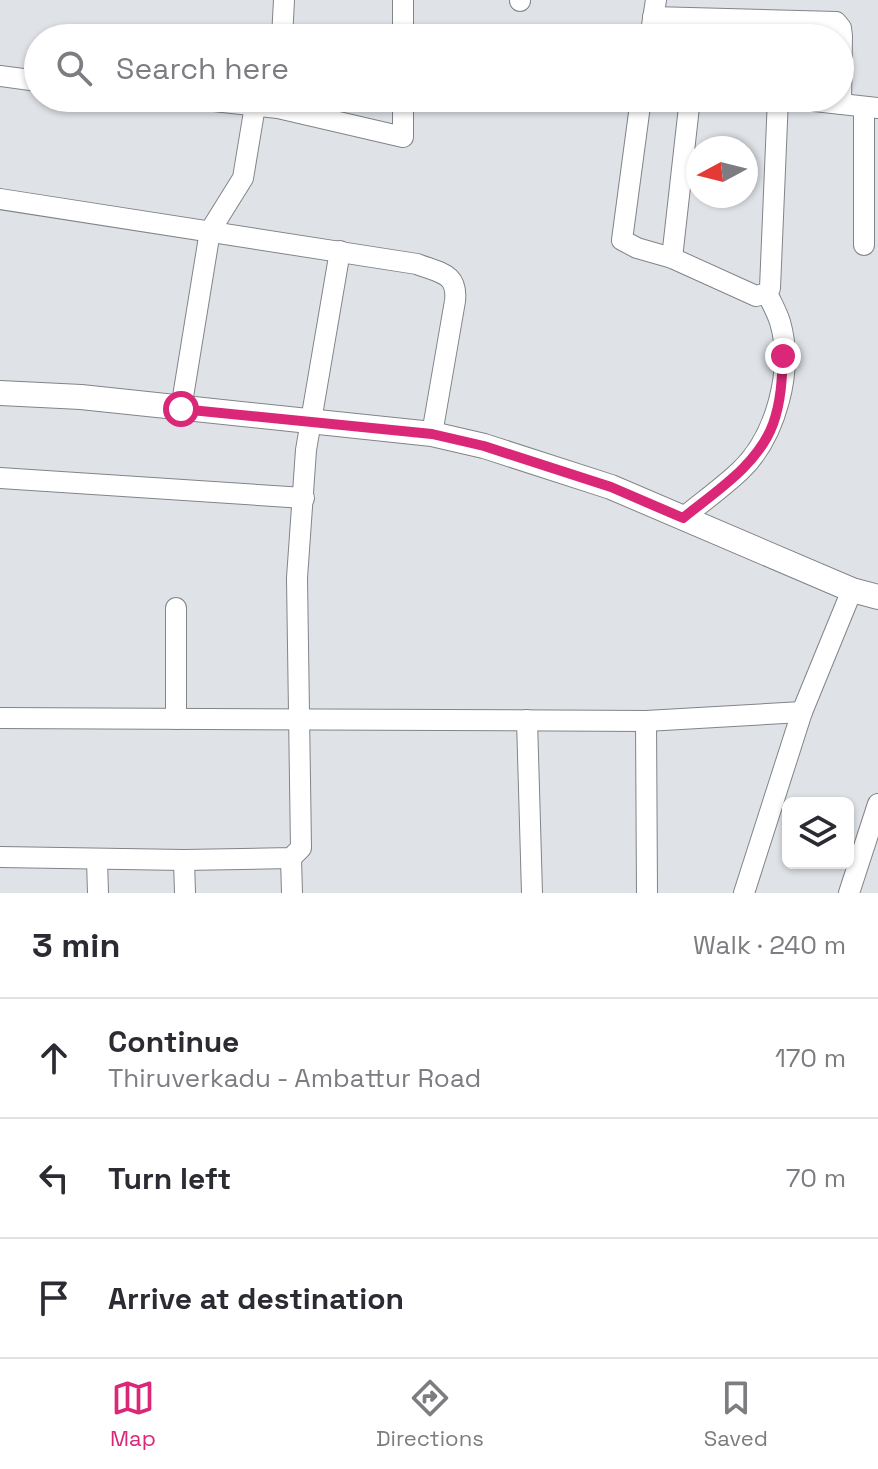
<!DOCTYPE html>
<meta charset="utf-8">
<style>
body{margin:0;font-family:"Space Grotesk",sans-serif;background:#f7f7f7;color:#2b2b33}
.controls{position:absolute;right:24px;bottom:24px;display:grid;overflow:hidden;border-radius:12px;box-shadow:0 2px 6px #0004}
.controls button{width:72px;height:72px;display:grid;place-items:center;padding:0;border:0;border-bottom:2px solid #e1e1e2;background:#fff;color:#2b2b33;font:40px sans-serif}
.compass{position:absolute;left:686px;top:136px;width:72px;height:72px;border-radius:50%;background:#fff;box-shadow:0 2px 6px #0004;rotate:263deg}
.stop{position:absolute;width:24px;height:24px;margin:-18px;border:6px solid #db2777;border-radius:50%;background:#fff}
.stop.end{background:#db2777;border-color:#fff;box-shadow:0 2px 8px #0008}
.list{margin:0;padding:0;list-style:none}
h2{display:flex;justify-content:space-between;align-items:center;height:104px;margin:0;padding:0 32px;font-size:34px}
h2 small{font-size:26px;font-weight:400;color:#7c7c81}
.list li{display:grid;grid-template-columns:52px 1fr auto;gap:24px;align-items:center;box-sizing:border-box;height:120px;padding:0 32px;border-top:2px solid #e1e1e2}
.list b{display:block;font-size:30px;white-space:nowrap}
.list p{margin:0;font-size:26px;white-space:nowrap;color:#7c7c81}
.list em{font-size:26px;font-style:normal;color:#7c7c81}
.icon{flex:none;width:44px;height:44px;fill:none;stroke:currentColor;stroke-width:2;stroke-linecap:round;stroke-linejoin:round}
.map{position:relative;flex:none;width:878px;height:893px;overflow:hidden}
.search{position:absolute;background:#fff;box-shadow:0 2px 6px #0004;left:24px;right:24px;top:24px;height:88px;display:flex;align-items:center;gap:20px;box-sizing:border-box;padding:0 28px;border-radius:44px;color:#7c7c81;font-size:30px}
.sheet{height:464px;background:#fff}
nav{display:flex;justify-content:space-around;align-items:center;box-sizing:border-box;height:112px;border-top:2px solid #e1e1e2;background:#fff;font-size:22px;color:#7c7c81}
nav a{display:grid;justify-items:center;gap:4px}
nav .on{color:#db2777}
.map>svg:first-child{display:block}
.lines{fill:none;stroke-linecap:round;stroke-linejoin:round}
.minor-casing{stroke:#818488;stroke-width:22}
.major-casing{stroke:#818488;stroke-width:26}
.minor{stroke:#fff;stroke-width:20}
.major{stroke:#fff;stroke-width:24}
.route{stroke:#db2777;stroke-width:10}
</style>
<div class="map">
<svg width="878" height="893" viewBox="0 0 878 893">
<rect width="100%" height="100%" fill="#dfe2e7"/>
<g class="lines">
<!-- minor casing -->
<g class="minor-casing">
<g id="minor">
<polyline points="403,0 403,38"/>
<polyline points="520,0 520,1"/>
<polyline points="653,17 836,22 841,28 842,36 841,104"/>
<polyline points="282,38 284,0"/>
<polyline points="650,38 656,0"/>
<polyline points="0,76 38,81"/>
<polyline points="187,98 278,108 403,137 403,98"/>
<polyline points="641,98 622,240 637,248 672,258 756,296 767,293 770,288 778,98"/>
<polyline points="787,98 878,108"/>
<polyline points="864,107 864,245"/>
<path d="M 0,199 L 417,264 C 440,273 458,273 455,301 L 432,434"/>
<polyline points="672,258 690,98"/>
<polyline points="181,409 210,231 243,178 255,106"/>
<polyline points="0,478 304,498"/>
<path d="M 683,518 C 702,502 722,488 740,471 C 776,437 794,370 780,322 C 777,312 771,302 767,293"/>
<polyline points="176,608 176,719"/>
<polyline points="0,718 646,721 802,712"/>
<polyline points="527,720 532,893"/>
<polyline points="646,721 647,893"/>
<polyline points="0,857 184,860 291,858 301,848 297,578 306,450 340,251"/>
<polyline points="291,858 292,893"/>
<polyline points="97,860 98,893"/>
<polyline points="184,860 185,893"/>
<polyline points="744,893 802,712 852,590"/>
<polyline points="849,893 878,804"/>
</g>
</g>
<!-- major casing -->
<g class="major-casing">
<polyline id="major" points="0,393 81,397 432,434 484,446 611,487 852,590 878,597"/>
</g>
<!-- minor -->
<use href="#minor" class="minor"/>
<!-- major -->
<use href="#major" class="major"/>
</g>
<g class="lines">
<!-- route -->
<path class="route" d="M 181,409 L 432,434 L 484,446 L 611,487 L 683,518 C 715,492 758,465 773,424 C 781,402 782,379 783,356"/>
</g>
</svg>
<div class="controls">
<button><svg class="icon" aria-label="layers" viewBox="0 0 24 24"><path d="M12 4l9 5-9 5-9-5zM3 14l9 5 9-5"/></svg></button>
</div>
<svg class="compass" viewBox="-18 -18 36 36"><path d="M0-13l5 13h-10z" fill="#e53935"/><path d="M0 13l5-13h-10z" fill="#7c7c81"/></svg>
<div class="stop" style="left:181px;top:409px"></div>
<div class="stop end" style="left:783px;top:356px"></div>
<div class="search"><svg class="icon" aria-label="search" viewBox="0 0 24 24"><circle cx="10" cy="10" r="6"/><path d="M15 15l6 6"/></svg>Search here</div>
</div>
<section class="sheet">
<h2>3 min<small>Walk · 240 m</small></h2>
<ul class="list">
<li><svg class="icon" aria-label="ahead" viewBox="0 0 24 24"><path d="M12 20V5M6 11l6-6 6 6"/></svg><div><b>Continue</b><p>Thiruverkadu - Ambattur Road</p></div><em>170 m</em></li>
<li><svg class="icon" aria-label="left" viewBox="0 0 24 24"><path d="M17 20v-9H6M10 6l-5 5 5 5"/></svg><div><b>Turn left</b></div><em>70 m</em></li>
<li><svg class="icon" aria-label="arrive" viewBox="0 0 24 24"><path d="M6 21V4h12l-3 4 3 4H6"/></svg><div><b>Arrive at destination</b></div></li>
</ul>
</section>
<nav>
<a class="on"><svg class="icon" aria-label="map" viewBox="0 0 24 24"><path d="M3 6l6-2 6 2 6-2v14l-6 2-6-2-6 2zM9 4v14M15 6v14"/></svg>Map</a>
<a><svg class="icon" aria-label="directions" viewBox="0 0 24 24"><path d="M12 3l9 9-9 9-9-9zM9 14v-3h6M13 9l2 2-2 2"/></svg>Directions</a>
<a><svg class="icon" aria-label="saved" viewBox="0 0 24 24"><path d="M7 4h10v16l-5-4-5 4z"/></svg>Saved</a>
</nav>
